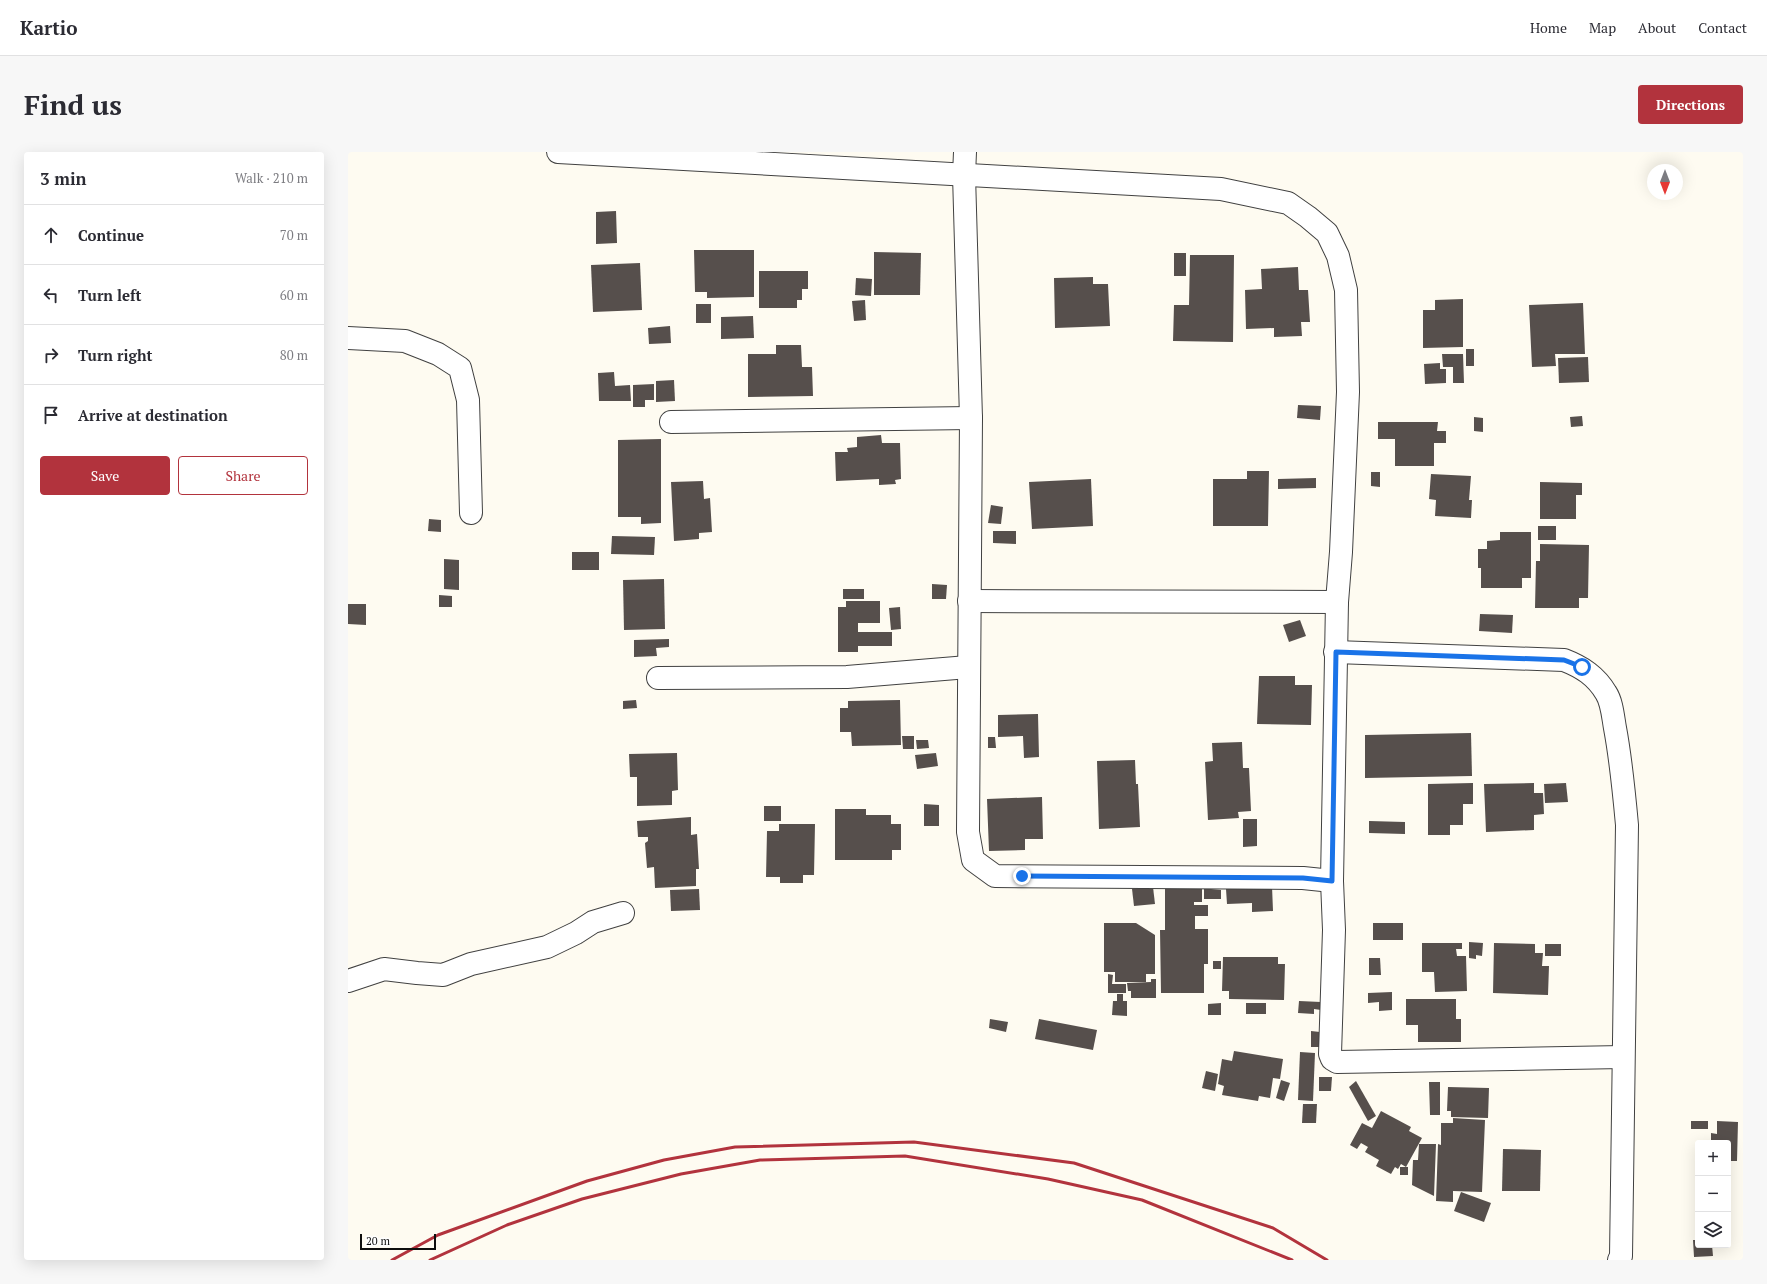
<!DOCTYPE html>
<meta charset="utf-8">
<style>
body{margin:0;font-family:"PT Serif",serif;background:#f7f7f7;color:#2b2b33}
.controls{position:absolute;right:12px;bottom:12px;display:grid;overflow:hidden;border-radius:4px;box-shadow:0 4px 16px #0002}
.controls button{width:36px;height:36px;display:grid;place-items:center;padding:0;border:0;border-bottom:1px solid #e1e1e2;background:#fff;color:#2b2b33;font:20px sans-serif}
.compass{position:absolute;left:1299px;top:12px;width:36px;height:36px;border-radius:50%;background:#fff;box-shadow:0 4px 16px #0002;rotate:180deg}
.scale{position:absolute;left:12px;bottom:10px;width:76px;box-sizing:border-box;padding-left:4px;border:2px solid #0e0e0e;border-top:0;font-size:11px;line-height:14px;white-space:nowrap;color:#0e0e0e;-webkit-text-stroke:3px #fff;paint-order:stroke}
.stop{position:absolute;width:12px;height:12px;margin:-9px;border:3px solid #1a73e8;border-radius:50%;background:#fff}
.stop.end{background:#1a73e8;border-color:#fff;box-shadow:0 1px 4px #0008}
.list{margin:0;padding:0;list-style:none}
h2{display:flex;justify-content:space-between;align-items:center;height:52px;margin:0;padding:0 16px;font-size:17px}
h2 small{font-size:13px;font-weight:400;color:#7c7c81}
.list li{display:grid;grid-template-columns:26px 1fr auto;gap:12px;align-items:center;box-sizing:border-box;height:60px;padding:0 16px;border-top:1px solid #e1e1e2}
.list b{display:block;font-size:15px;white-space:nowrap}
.list em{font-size:13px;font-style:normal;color:#7c7c81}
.actions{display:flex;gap:8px;padding:12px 16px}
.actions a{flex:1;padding:9px 0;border:1px solid #b2333d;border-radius:4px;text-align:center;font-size:14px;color:#b2333d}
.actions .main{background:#b2333d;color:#fff}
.icon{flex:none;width:22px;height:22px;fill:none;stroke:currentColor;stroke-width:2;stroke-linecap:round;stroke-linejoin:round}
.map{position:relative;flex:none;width:1395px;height:1108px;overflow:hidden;border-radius:4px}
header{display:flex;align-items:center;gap:24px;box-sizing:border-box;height:56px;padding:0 20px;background:#fff;border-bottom:1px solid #e1e1e2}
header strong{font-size:19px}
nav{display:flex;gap:22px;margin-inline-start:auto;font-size:14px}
.intro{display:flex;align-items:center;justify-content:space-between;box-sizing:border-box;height:96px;padding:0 24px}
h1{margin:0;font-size:28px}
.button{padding:10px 18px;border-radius:4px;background:#b2333d;color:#fff;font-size:14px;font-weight:700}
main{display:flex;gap:24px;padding:0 24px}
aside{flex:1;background:#fff;border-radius:4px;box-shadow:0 4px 16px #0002}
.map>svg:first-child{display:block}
.building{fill:#564f4c}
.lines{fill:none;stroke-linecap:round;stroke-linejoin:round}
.minor-casing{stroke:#414141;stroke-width:24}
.minor{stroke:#fff;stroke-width:22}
.rail{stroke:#b2333d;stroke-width:3}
.route{stroke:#1a73e8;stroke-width:5}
</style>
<header>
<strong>Kartio</strong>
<nav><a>Home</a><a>Map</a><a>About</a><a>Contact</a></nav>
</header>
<div class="intro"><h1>Find us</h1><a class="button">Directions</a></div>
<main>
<aside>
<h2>3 min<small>Walk · 210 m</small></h2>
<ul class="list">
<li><svg class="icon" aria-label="ahead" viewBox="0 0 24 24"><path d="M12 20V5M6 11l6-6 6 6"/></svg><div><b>Continue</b></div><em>70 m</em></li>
<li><svg class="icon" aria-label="left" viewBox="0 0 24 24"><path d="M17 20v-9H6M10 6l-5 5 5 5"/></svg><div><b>Turn left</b></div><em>60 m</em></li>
<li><svg class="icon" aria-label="right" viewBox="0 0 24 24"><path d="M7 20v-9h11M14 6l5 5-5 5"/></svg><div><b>Turn right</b></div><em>80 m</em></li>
<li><svg class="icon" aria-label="arrive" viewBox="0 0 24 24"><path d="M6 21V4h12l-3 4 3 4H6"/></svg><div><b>Arrive at destination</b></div></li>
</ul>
<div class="actions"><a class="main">Save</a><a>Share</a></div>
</aside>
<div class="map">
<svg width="1395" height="1108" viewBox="0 0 1395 1108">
<rect width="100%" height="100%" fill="#fefbf1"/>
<!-- building -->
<g class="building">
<polygon points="268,59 269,91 248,92 248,60"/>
<polygon points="346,98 406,98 406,145 359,146 359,140 347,140"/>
<polygon points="526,100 573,101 572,143 526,143"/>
<rect x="826" y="101" width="12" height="23"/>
<polygon points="842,103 886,103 885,190 825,189 826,153 841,153"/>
<polygon points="292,111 294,158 245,160 243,113"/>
<polygon points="950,115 951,138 960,138 962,170 953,170 954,184 926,185 926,176 898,177 897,138 914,137 913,117"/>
<polygon points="411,119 460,119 460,137 454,137 454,148 449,148 449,156 411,156"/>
<polygon points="745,125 745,132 760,132 762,174 707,176 706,126"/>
<polygon points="508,126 524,127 523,144 507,143"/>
<polygon points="1115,147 1115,195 1075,196 1075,158 1087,158 1087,148"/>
<polygon points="517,148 518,168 506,169 504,149"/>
<polygon points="1235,151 1237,202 1207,202 1208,214 1184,215 1181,153"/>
<rect x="348" y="152" width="15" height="19"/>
<polygon points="405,164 406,186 373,187 373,165"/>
<polygon points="322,174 323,191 301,192 300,176"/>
<polygon points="428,193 453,193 454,215 464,215 465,244 400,245 400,202 428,202"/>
<rect x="1118" y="197" width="8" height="17"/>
<polygon points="1094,202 1115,202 1116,231 1105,231 1105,215 1095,215"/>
<polygon points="1240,205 1241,230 1211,231 1210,206"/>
<polygon points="1092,211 1092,217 1098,217 1098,231 1077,232 1076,212"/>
<polygon points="266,220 267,234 282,233 283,249 251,249 250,221"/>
<polygon points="326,228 327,249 308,250 308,229"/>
<polygon points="306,232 306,248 297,248 297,255 285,255 285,233"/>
<polygon points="950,253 973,254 972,268 949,266"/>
<polygon points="1234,264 1235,274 1223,275 1222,265"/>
<polygon points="1126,265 1135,266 1135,280 1126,279"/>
<polygon points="1030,270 1090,270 1089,279 1098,279 1098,291 1086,291 1086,314 1047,314 1047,287 1030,287"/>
<polygon points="533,283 534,291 552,291 553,327 547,328 548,332 531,333 531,327 488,329 487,300 500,300 499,296 509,295 509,285"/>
<polygon points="313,287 313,371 293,372 293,365 270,365 270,288"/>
<polygon points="899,319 921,319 920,374 865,374 865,327 899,327"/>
<polygon points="1023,320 1032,320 1032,335 1023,334"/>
<polygon points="1083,322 1123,324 1121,348 1124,348 1123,366 1087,364 1088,348 1081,347"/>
<polygon points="968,326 968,336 930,337 930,327"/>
<polygon points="743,327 745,374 684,377 681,330"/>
<polygon points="355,329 356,347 362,346 364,380 351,381 351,387 326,389 323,330"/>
<polygon points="1192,330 1234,331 1234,343 1228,343 1228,367 1192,367"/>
<polygon points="643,353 655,355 653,372 640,371"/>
<polygon points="81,367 93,368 93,380 80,379"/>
<rect x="1190" y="374" width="18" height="14"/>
<polygon points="645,379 668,379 668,392 645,391"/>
<polygon points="1152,380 1183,380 1183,426 1174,426 1174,436 1133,436 1133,416 1130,416 1130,397 1139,397 1139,389 1152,388"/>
<polygon points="264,384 307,385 306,403 263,402"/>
<polygon points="1192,392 1241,393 1240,446 1231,446 1231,456 1187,456 1188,409 1192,409"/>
<rect x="224" y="400" width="27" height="18"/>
<polygon points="96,407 111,408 111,438 96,437"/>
<polygon points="316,427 317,477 276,478 275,428"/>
<polygon points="584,432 599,433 598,447 584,447"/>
<rect x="495" y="437" width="21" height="10"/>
<polygon points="91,443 104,444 104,455 91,455"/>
<polygon points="498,449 532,449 532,471 510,471 510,480 544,480 544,494 510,494 510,500 490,500 490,455 498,455"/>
<polygon points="0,452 18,452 18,473 0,472"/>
<polygon points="552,455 553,477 543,478 541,456"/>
<polygon points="1132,462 1165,463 1164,481 1131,479"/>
<polygon points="952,468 958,484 941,490 935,473"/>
<polygon points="321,487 321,495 308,496 309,504 286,505 286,488"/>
<polygon points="911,524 947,524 947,533 964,533 963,573 909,572"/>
<polygon points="288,548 289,556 275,557 275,549"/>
<polygon points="552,548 553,593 504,594 503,580 492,580 492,556 500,556 500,549"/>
<polygon points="690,562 691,605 676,606 675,584 650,585 650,563"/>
<polygon points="1123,581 1124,624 1017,626 1017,583"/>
<polygon points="554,584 566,584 566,597 555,597"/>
<polygon points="640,585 647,585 648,596 640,596"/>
<polygon points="568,588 580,588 581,596 569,597"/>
<polygon points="894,590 895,616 901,616 903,659 890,660 891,666 860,668 857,610 865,609 864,591"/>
<polygon points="329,601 330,638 324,639 324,653 289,654 289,625 282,625 281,602"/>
<polygon points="588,601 590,614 569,617 567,603"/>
<polygon points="787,608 788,632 790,632 792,675 751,677 749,609"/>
<polygon points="1125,631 1125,652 1115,652 1115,673 1102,673 1102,683 1080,683 1080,632"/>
<polygon points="1186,631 1186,641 1195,641 1196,662 1186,663 1186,678 1138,680 1136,632"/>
<polygon points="1218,631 1220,650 1197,651 1196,632"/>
<polygon points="694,645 695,687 677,687 677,698 641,699 639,647"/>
<polygon points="576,652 591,653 591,674 576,674"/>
<rect x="416" y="654" width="17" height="15"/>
<polygon points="487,657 518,657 518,663 543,663 543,672 553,672 553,698 544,698 544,708 487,708"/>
<polygon points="343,665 343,683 349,682 351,717 348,717 348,734 307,736 306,715 299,716 297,691 300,689 300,685 290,685 289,669"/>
<polygon points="895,667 909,667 909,694 895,695"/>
<polygon points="1021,669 1057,670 1057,682 1021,681"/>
<polygon points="431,672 467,672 466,723 455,723 455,731 432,731 432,725 418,725 419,679 431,679"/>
<polygon points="817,733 854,733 854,750 846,750 846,753 860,753 860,764 847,764 847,777 860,777 860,812 856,812 856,841 813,841 812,778 817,778"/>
<polygon points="856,734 863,734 863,737 873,738 873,747 856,747"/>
<polygon points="924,734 925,759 904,760 904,751 879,752 878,737"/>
<polygon points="805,735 807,752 786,754 784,737"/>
<polygon points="351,737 352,758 323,759 322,738"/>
<polygon points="756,771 788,771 807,783 807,822 798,822 798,830 767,830 767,820 756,820"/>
<rect x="1025" y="771" width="30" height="17"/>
<polygon points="1121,790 1135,791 1134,804 1128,803 1128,807 1121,806"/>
<polygon points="1074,791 1114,791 1114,797 1108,797 1109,804 1118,804 1119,839 1087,840 1086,820 1074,820"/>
<polygon points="1146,791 1187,792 1187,801 1195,801 1194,814 1201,814 1200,843 1145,841"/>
<rect x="1197" y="792" width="16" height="12"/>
<polygon points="875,805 930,805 930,812 937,812 936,848 881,847 881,839 874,839"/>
<polygon points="1021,806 1032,806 1033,823 1021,823"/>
<rect x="865" y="809" width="8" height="8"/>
<polygon points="760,822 765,823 764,832 778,832 778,841 760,841"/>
<polygon points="803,827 808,827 808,846 783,846 783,839 780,839 779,831 803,830"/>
<polygon points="1044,840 1044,858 1031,859 1031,850 1020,851 1020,841"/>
<polygon points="769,842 775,842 775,849 779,849 779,864 764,863 765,849 769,849"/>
<polygon points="1058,847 1108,847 1108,867 1113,867 1113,890 1070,890 1070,873 1058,873"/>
<polygon points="951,849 973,850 973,858 966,857 966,862 950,861"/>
<polygon points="873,851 873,863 860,863 860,852"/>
<rect x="898" y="851" width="20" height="11"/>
<polygon points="642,867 660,870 658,880 641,876"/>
<polygon points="691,867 749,878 745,898 687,887"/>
<polygon points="963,879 972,880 972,895 963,895"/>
<polygon points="886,899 935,907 932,927 925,926 922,946 911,944 910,949 874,943 876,934 870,932 874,907 884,909"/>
<polygon points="952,900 967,901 965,949 950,948"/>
<polygon points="858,919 870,922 867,939 854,936"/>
<polygon points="971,925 984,925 983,939 971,939"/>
<polygon points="933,928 942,931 936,949 928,946"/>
<polygon points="1008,929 1028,964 1020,969 1001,935"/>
<polygon points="1081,930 1092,930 1092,963 1082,963"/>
<polygon points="1100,935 1141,936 1140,966 1103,965 1103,959 1099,959"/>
<polygon points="955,952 969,952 968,971 954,971"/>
<polygon points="1033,959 1063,975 1061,979 1074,986 1058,1015 1053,1012 1050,1017 1047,1015 1043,1022 1028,1014 1031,1008 1017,1000 1020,995 1013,991 1009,997 1002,993 1014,971 1024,976"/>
<polygon points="1105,966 1137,968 1134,1040 1105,1039 1105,1050 1088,1049 1090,992 1093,993 1093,971 1105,971"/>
<rect x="1343" y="969" width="17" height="8"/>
<polygon points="1369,969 1390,970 1389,1009 1380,1009 1380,991 1363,991 1363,981 1369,982"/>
<polygon points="1071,992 1088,992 1086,1044 1064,1033 1065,1008 1070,1008"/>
<polygon points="1155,997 1193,998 1192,1039 1154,1039"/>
<rect x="1052" y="1015" width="8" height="8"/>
<polygon points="1113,1040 1143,1051 1136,1070 1106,1059"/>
<polygon points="1345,1088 1350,1088 1350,1093 1364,1093 1365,1104 1346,1105"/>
</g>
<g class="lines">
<!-- minor casing -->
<g class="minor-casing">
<g id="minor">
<polyline points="210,0 873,37 940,51 960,65 979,81 990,104 998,138 1000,240 993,400 989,450 984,729 986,778 982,902 984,907 989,910 1275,905"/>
<polyline points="617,0 616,23 623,266 620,680 625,708 647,724 955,726 984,729"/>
<polyline points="0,186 57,189 90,202 112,216 120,248 123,361"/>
<polyline points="323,270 623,266"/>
<polyline points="621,449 989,450"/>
<path d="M 987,500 L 1216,508 C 1234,515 1248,524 1258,541 C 1264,550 1265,565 1267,576 C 1273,608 1276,640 1279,673 L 1273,1104 L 1271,1108"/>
<polyline points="310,526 499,525 620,515"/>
<polyline points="0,829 36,817 69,821 95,823 123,812 199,795 228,781 245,770 275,761"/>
</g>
</g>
<!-- minor -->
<use href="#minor" class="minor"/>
<!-- rail -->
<g class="rail">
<polyline points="44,1108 90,1083 239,1029 316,1008 387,995 566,990 726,1011 925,1076 979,1108"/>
<polyline points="82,1108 159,1073 234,1047 333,1022 412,1008 557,1004 700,1027 794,1048 944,1108"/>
</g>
</g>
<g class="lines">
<!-- route -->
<polyline class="route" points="674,724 955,726 984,729 988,500 1216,508 1234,515"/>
</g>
</svg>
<div class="controls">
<button>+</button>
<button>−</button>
<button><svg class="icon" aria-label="layers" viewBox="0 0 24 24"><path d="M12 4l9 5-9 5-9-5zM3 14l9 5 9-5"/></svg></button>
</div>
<svg class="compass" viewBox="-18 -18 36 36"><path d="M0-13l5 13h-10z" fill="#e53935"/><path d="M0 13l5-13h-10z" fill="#7c7c81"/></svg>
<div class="scale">20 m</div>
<div class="stop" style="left:1234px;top:515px"></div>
<div class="stop end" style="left:674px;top:724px"></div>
</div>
</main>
